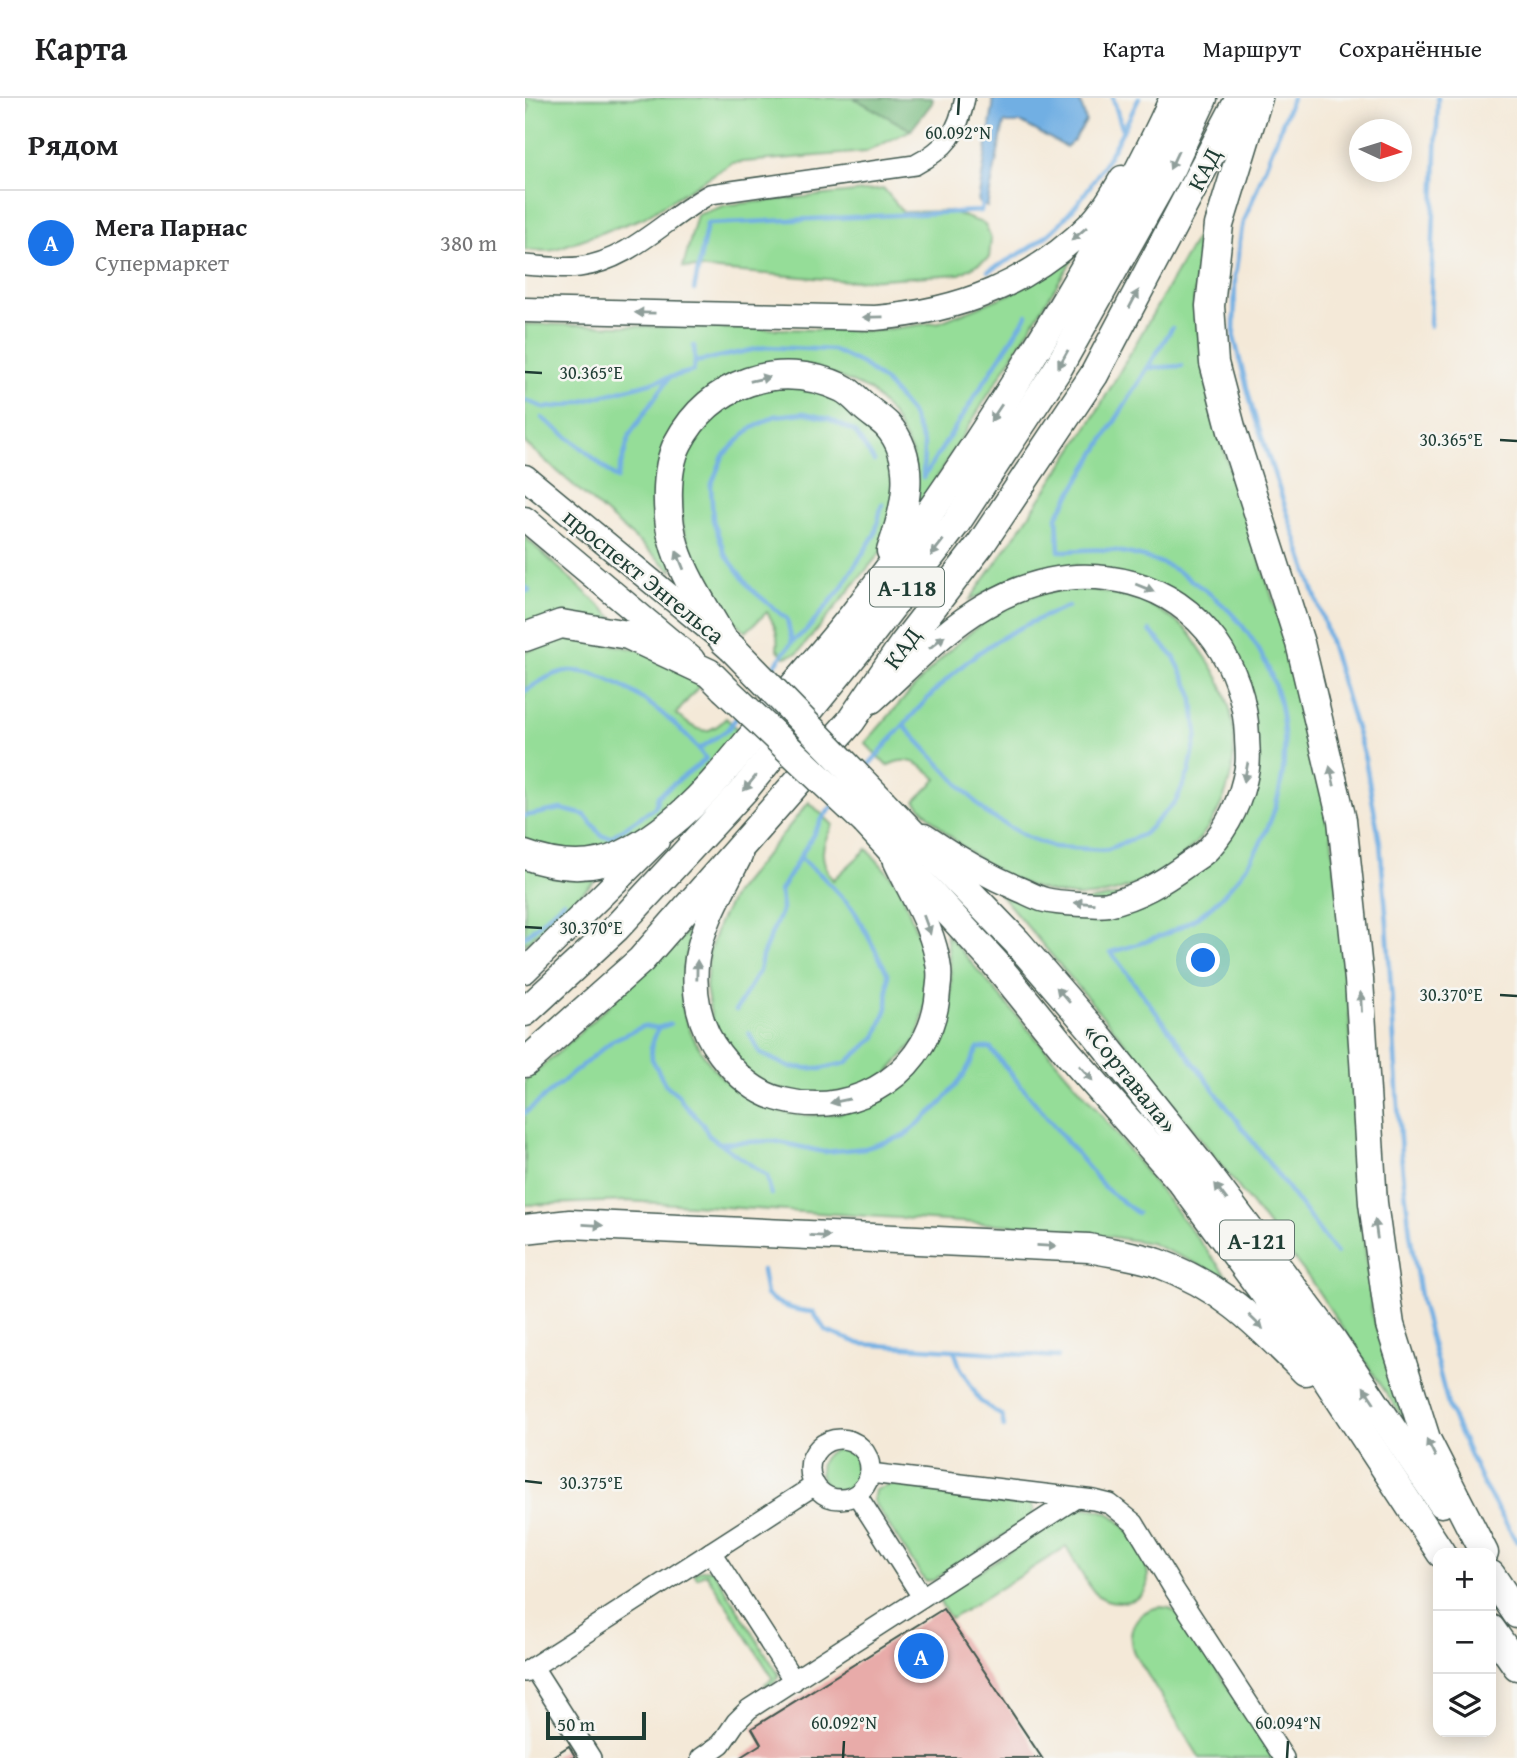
<!DOCTYPE html>
<html lang="ru">
<meta charset="utf-8">
<style>
body{margin:0;font-family:"Gentium Book Plus",serif;background:#f2f2f2;color:#202124}
.controls{position:absolute;right:21px;bottom:21px;display:grid;overflow:hidden;border-radius:14px;box-shadow:0 4px 18px #0003}
.controls button{width:63px;height:63px;display:grid;place-items:center;padding:0;border:0;border-bottom:2px solid #e0e0e0;background:#fff;color:#202124;font:35px sans-serif}
.compass{position:absolute;left:824px;top:21px;width:63px;height:63px;border-radius:50%;background:#fff;box-shadow:0 4px 18px #0003;rotate:94deg}
.scale{position:absolute;left:21px;bottom:18px;width:100px;box-sizing:border-box;padding-left:7px;border:4px solid #1f3d34;border-top:0;font-size:19px;line-height:24px;white-space:nowrap;color:#1f3d34;-webkit-text-stroke:5px #f6f6f2;paint-order:stroke}
.you{position:absolute;left:679px;top:863px;width:24px;height:24px;margin:-18px;border:5px solid #fff;border-radius:50%;background:#1a73e8;box-shadow:0 0 0 10px #1a73e833}
.badge{display:grid;place-items:center;width:46px;height:46px;border-radius:50%;background:#1a73e8;color:#fff;font-size:23px;font-weight:700}
.pin{position:absolute;translate:-50% -50%;border:4px solid #fff;box-shadow:0 2px 7px #0006}
.list{margin:0;padding:0;list-style:none}
h2{display:flex;justify-content:space-between;align-items:center;height:91px;margin:0;padding:0 28px;font-size:30px}
h2 small{font-size:23px;font-weight:400;color:#757577}
.list li{display:grid;grid-template-columns:46px 1fr auto;gap:21px;align-items:center;box-sizing:border-box;height:105px;padding:0 28px;border-top:2px solid #e0e0e0}
.list b{display:block;font-size:26px;white-space:nowrap}
.list p{margin:0;font-size:23px;white-space:nowrap;color:#757577}
.list em{font-size:23px;font-style:normal;color:#757577}
.icon{flex:none;width:38px;height:38px;fill:none;stroke:currentColor;stroke-width:2;stroke-linecap:round;stroke-linejoin:round}
.map{position:relative;flex:none;width:992px;height:1660px;overflow:hidden}
header{display:flex;align-items:center;gap:42px;box-sizing:border-box;height:98px;padding:0 35px;background:#fff;border-bottom:2px solid #e0e0e0}
header strong{font-size:33px}
nav{display:flex;gap:38px;margin-inline-start:auto;font-size:24px}
main{display:flex}
aside{flex:1;background:#fff}
.map>svg:first-child{display:block}
.green{fill:#95dd98;stroke:#5a8d66;stroke-width:2}
.forest{fill:#78bc80;stroke:#4c7c5a;stroke-width:2}
.water{fill:#71afe3;stroke:#48768c;stroke-width:2}
.lines{fill:none;stroke-linecap:round;stroke-linejoin:round}
.stream{stroke:#71afe3;stroke-width:4.5}
.building{fill:#e8aba9}
.minor-casing{stroke:#3f574d;stroke-width:22}
.major-casing{stroke:#3f574d;stroke-width:27}
.highway-casing{stroke:#3f574d;stroke-width:31}
.minor{stroke:#fff;stroke-width:19}
.major{stroke:#fff;stroke-width:24}
.highway{stroke:#fff;stroke-width:28}
.highway-bridge-casing{stroke:#3f574d;stroke-width:31;stroke-linecap:butt}
.highway-bridge{stroke:#fff;stroke-width:28}
.oneway{fill:#8f9e9a}
.ticks{fill:none;stroke:#1f3d34;stroke-width:2.5}
.labels{text-anchor:middle;dominant-baseline:central;stroke-width:5;stroke-linejoin:round;paint-order:stroke}
.shield{fill:#f6f6f2;stroke:#60746d;stroke-width:2}
.shield-label{font-size:23px;font-weight:bold;fill:#1f3d34}
.street-label{font-size:24px;fill:#1f3d34;stroke:#f6f6f2}
.ticks-label{font-size:18px;text-anchor:middle;fill:#1f3d34;stroke:#f6f6f2;stroke-width:5;stroke-linejoin:round;paint-order:stroke}
</style>
<header>
<strong>Карта</strong>
<nav><a>Карта</a><a>Маршрут</a><a>Сохранённые</a></nav>
</header>
<main>
<aside>
<h2>Рядом<small></small></h2>
<ul class="list">
<li><span class="badge">A</span><div><b>Мега Парнас</b><p>Супермаркет</p></div><em>380 m</em></li>
</ul>
</aside>
<div class="map">
<svg width="992" height="1660" viewBox="0 0 992 1660">
<rect width="100%" height="100%" fill="#f6f6f2"/>
<filter id="ink" filterUnits="userSpaceOnUse"><feTurbulence type="fractalNoise" baseFrequency=".0143" numOctaves="2"/><feDisplacementMap in="SourceGraphic" scale="14" xChannelSelector="R" yChannelSelector="G"/><feConvolveMatrix kernelMatrix="1 2 1 2 8 2 1 2 1" color-interpolation-filters="sRGB"/></filter>
<filter id="wash" filterUnits="userSpaceOnUse"><feTurbulence type="fractalNoise" baseFrequency=".00686" numOctaves="4" result="noise"/><feDisplacementMap in="SourceGraphic" scale="28" xChannelSelector="R" yChannelSelector="G"/><feGaussianBlur stdDeviation="1.57" result="paint"/><feColorMatrix in="noise" values="0 0 0 0 0 0 0 0 0 0 0 0 0 0 0 0 0 1.4 0 .05"/><feComposite in="paint" operator="in"/></filter>
<g filter="url(#wash)">
<rect width="100%" height="100%" fill="#f4e9d8"/>
<!-- green -->
<g class="green">
<polygon points="0,0 329,0 386,32 341,54 207,65 118,120 25,153 0,152 0,23 4,8 0,5"/>
<polygon points="359,91 378,114 424,113 460,126 466,141 464,160 435,176 324,183 158,169 172,117 201,107"/>
<polygon points="679,126 669,202 687,316 760,538 803,710 821,861 835,1101 847,1214 884,1329 784,1180 607,953 470,790 516,811 653,787 733,663 697,537 551,467 495,478 444,503 497,428 567,322"/>
<polygon points="551,156 394,408 387,355 368,318 345,292 293,270 260,265 150,330 147,473 0,345 0,226 349,233 415,224 485,196 533,169"/>
<path d="M 280,287 L 326,309 L 352,334 L 367,364 L 371,392 L 359,450 L 273,555 L 260,559 L 252,551 C 254,536 250,527 242,514 L 221,534 L 207,521 L 172,474 L 157,427 L 155,391 L 159,359 L 179,325 L 207,304 L 241,290 Z"/>
<polygon points="0,439 93,524 0,526"/>
<path d="M 560,490 C 578,494 601,496 617,503 C 629,508 653,524 662,532 C 669,539 674,550 680,558 C 740,642 703,752 607,788 C 586,796 562,801 540,797 C 480,788 429,747 390,703 L 412,681 C 396,666 383,656 362,668 L 340,645 C 389,591 437,524 507,498 C 523,492 544,492 560,490 Z"/>
<path d="M 44,538 L 130,555 L 175,587 L 151,616 C 170,631 181,642 201,620 L 216,635 C 176,680 113,764 47,760 C 32,759 14,750 0,745 L 0,554 Z"/>
<path d="M 284,704 L 308,727 C 295,748 294,762 308,782 L 342,751 L 374,787 L 403,863 L 404,896 L 392,941 L 363,975 L 332,992 L 289,999 L 245,989 L 211,968 L 187,924 L 181,889 L 184,854 L 194,825 L 208,797 Z"/>
<polygon points="0,768 80,774 0,847"/>
<path d="M 169,827 C 162,855 154,882 158,911 C 161,926 169,942 177,954 C 226,1034 333,1037 395,970 C 401,964 404,955 409,948 C 413,940 419,932 421,924 C 430,895 425,864 421,835 L 570,1009 L 715,1195 L 681,1170 L 625,1145 L 531,1130 L 102,1103 L 0,1107 L 0,982 L 35,953 Z"/>
<circle cx="316" cy="1372" r="21"/>
<polygon points="367,1386 506,1403 509,1413 507,1419 409,1482 400,1483 348,1403 350,1392"/>
<path d="M 556,1410 C 565,1410 574,1411 583,1415 C 610,1428 651,1503 595,1504 C 586,1504 577,1502 570,1495 C 559,1482 550,1464 541,1449 L 426,1521 L 412,1500 L 546,1414 Z"/>
<polygon points="178,1471 188,1472 254,1577 251,1583 242,1589 240,1586 248,1580 181,1475 172,1480 169,1475"/>
<path d="M 636,1509 L 644,1510 L 657,1519 L 749,1660 L 675,1660 L 609,1555 C 600,1533 611,1512 636,1509 Z"/>
</g>
<!-- forest -->
<polygon class="forest" points="329,0 408,0 407,5 386,32"/>
<!-- water -->
<polygon class="water" points="467,0 554,0 561,23 549,42 541,49 497,25 479,25 462,109 453,104 468,9"/>
<g class="lines">
<!-- stream -->
<g class="stream">
<polyline points="588,0 598,33"/>
<polyline points="767,0 717,129 710,178 709,239 728,313 799,524 840,661 855,745 862,825 876,1057 885,1135 896,1204 924,1311 959,1388 992,1444"/>
<path d="M 463,173 C 485,161 509,150 528,132 C 564,99 593,44 614,0"/>
<polyline points="169,192 182,126 456,113 458,101"/>
<polyline points="905,228 913,0"/>
<path d="M 647,230 L 532,418 L 534,453 C 552,453 574,449 592,453 C 608,456 628,461 643,468 C 652,472 661,479 670,485 C 784,560 787,713 690,805 C 661,832 623,844 586,854 L 811,1155"/>
<polyline points="169,248 170,264"/>
<polyline points="623,270 657,268"/>
<polyline points="0,302 20,310 44,307 168,273 170,264 241,249 308,252 337,266 361,285 386,315 399,347 398,380 502,217"/>
<polyline points="17,320 56,349 92,381 105,336 144,280"/>
<polyline points="0,489 4,492 0,494"/>
<polyline points="267,544 262,521 226,491 200,456 188,422 186,388 198,358 224,332 250,318 279,315 304,321 330,334 349,363"/>
<polyline points="245,574 267,544 282,532 315,492 350,436 357,406"/>
<path d="M 0,593 C 13,585 28,574 44,573 C 90,571 156,625 181,661 L 133,698 L 130,709 L 86,739 L 77,738 L 60,717 L 36,711 L 0,718"/>
<polyline points="379,628 462,716 502,739 529,749 581,752 619,736 651,703 664,674 672,636 667,595 649,559 625,533"/>
<polyline points="174,651 202,632 213,618"/>
<path d="M 339,672 C 375,632 409,588 452,556 C 480,535 511,521 543,509"/>
<polyline points="0,839 39,803"/>
<polyline points="211,912 234,873 237,858 257,811 255,793 299,718 308,708"/>
<polyline points="145,926 133,930 126,949 127,961 140,986 153,997 158,1005 178,1026 184,1038 242,1078 246,1096"/>
<polyline points="224,935 235,955 264,969 295,971 321,965 351,939 362,910 363,876 329,812 296,777 275,760"/>
<polyline points="0,1015 88,942 119,928 133,930"/>
<polyline points="194,1045 249,1043 299,1054 341,1050 379,1038 415,1007 439,977 453,950 465,950 580,1090 612,1115"/>
<path d="M 237,1172 L 241,1197 C 257,1209 268,1212 288,1214 L 301,1233 L 336,1246 L 533,1259"/>
<polyline points="429,1252 435,1269 455,1303 477,1318 479,1329"/>
</g>
</g>
<g id="blocks">
<!-- building -->
<g class="building">
<polygon points="418,1511 517,1660 214,1660 236,1646 227,1630"/>
<polygon points="44,1648 51,1660 25,1660"/>
</g>
</g>
</g>
<g filter="url(#ink)">
<use href="#blocks" fill-opacity="0" stroke="#3f574d" stroke-width="2"/>
<g class="lines">
<!-- minor casing -->
<g class="minor-casing">
<g id="minor">
<path d="M 0,167 C 17,168 37,171 54,169 C 105,163 141,120 185,96 L 390,67 C 422,50 433,35 440,0"/>
<circle cx="315" cy="1371" r="30"/>
<polyline points="345,1375 569,1402 585,1406 609,1425 647,1488 759,1660"/>
<polyline points="332,1397 397,1499"/>
<polyline points="186,1454 269,1583"/>
<polyline points="8,1569 66,1660"/>
<polyline points="0,1574 290,1387"/>
<polyline points="176,1660 196,1646 211,1624 224,1611 551,1400"/>
</g>
</g>
<!-- major casing -->
<g class="major-casing">
<g id="major">
<path d="M 0,212 L 350,220 C 435,213 505,186 566,125 C 579,112 588,95 597,80"/>
<polyline points="0,379 194,539"/>
<polyline points="0,421 167,561"/>
<path d="M 347,603 C 383,571 418,532 460,508 C 506,481 555,471 607,485 C 677,504 719,568 722,638 C 722,649 724,660 722,670 C 717,699 704,728 684,750 C 679,756 670,761 663,766 C 638,784 614,799 583,806 C 573,808 532,805 520,802 C 512,800 503,795 496,792 C 461,777 430,759 399,738"/>
<path d="M 215,758 C 199,790 178,825 172,860 C 167,893 174,930 195,956 C 211,977 231,996 258,1002 C 333,1021 408,971 413,893 C 414,886 415,878 414,871 C 409,831 388,800 371,764"/>
<polyline points="0,873 132,743"/>
</g>
</g>
<!-- highway casing -->
<g class="highway-casing">
<g id="highway">
<polyline points="733,0 694,127 685,208 689,265 707,333 775,545 817,722 834,882 848,1105 865,1227 901,1341 959,1455"/>
<polyline points="0,539 36,526 103,537 184,575 199,590"/>
<path d="M 207,550 L 199,543 C 182,513 161,483 150,449 C 141,421 139,372 153,345 C 185,284 254,261 317,290 C 326,294 334,304 341,310 C 348,316 356,321 362,327 C 394,362 380,413 366,453"/>
<polyline points="358,705 492,844 567,931 677,1069 808,1243 917,1405"/>
<polyline points="341,724 471,866 543,955 656,1083 787,1259 916,1455"/>
<path d="M 0,757 C 32,769 65,772 97,757 C 165,724 209,660 255,604 C 279,576 304,548 327,519 C 406,419 477,310 542,200 C 581,134 618,69 649,0"/>
<polyline points="0,914 91,830 219,692 341,542 431,425 532,272 646,69 678,0"/>
<polyline points="0,965 116,862 326,623 378,547 456,446 569,277 715,0"/>
<path d="M 0,1131 L 45,1126 L 564,1150 C 586,1155 611,1157 633,1165 C 698,1189 732,1225 780,1273"/>
<polyline points="966,1477 992,1516"/>
<polyline points="966,1531 992,1568"/>
</g>
</g>
<!-- minor -->
<use href="#minor" class="minor"/>
<!-- major -->
<use href="#major" class="major"/>
<!-- highway -->
<use href="#highway" class="highway"/>
<!-- highway-bridge casing -->
<g class="highway-bridge-casing">
<g id="highway-bridge">
<polyline points="207,550 358,705"/>
<polyline points="199,590 341,724"/>
</g>
</g>
<!-- highway-bridge -->
<use href="#highway-bridge" class="highway-bridge"/>
</g>
<!-- one-way arrows -->
<defs><path id="oneway-solid" d="M-6-.8H1V-3.2L6.5 0L1 3.2V.8H-6Z" transform="scale(1.75)"/></defs>
<g class="oneway">
<use href="#oneway-solid" transform="translate(649 62) rotate(115)"/>
<use href="#oneway-solid" transform="translate(554 136) rotate(139)"/>
<use href="#oneway-solid" transform="translate(609 201) rotate(-62)"/>
<use href="#oneway-solid" transform="translate(120 215) rotate(-179)"/>
<use href="#oneway-solid" transform="translate(348 219) rotate(179)"/>
<use href="#oneway-solid" transform="translate(538 261) rotate(119)"/>
<use href="#oneway-solid" transform="translate(235 281) rotate(-13)"/>
<use href="#oneway-solid" transform="translate(471 315) rotate(124)"/>
<use href="#oneway-solid" transform="translate(412 450) rotate(128)"/>
<use href="#oneway-solid" transform="translate(155 462) rotate(-112)"/>
<use href="#oneway-solid" transform="translate(620 490) rotate(22)"/>
<use href="#oneway-solid" transform="translate(412 544) rotate(-40)"/>
<use href="#oneway-solid" transform="translate(721 674) rotate(101)"/>
<use href="#oneway-solid" transform="translate(807 678) rotate(-103)"/>
<use href="#oneway-solid" transform="translate(225 685) rotate(129)"/>
<use href="#oneway-solid" transform="translate(559 805) rotate(-176)"/>
<use href="#oneway-solid" transform="translate(402 827) rotate(70)"/>
<use href="#oneway-solid" transform="translate(172 872) rotate(-89)"/>
<use href="#oneway-solid" transform="translate(538 897) rotate(-131)"/>
<use href="#oneway-solid" transform="translate(836 904) rotate(-93)"/>
<use href="#oneway-solid" transform="translate(561 975) rotate(49)"/>
<use href="#oneway-solid" transform="translate(315 1003) rotate(169)"/>
<use href="#oneway-solid" transform="translate(696 1094) rotate(-127)"/>
<use href="#oneway-solid" transform="translate(68 1127) rotate(3)"/>
<use href="#oneway-solid" transform="translate(851 1131) rotate(-98)"/>
<use href="#oneway-solid" transform="translate(295 1138) rotate(3)"/>
<use href="#oneway-solid" transform="translate(522 1148) rotate(3)"/>
<use href="#oneway-solid" transform="translate(731 1224) rotate(44)"/>
<use href="#oneway-solid" transform="translate(844 1297) rotate(-124)"/>
<use href="#oneway-solid" transform="translate(906 1350) rotate(-116)"/>
</g>
</g>
<!-- ticks -->
<path class="ticks" d="M 433,17 L 434,0M 0,274 L 17,275M 975,342 L 992,343M 0,829 L 17,830M 975,897 L 992,898M 0,1383 L 17,1385M 318,1660 L 319,1643M 762,1660 L 763,1643"/>
<g class="labels">
<!-- shield labels -->
<g class="shield">
<rect x="345" y="469.5" width="74" height="39" rx="5"/>
<rect x="695" y="1122.5" width="74" height="39" rx="5"/>
</g>
<g class="shield-label">
<text x="382" y="489">А-118</text>
<text x="732" y="1142">А-121</text>
</g>
<!-- street labels -->
<g class="street-label">
<text transform="translate(679 71) rotate(-63)">КАД</text>
<text transform="translate(119 478) rotate(39)">проспект Энгельса</text>
<text transform="translate(377 550) rotate(-54)">КАД</text>
<text transform="translate(606 980) rotate(51)">«Сортавала»</text>
</g>
</g>
<g class="ticks-label">
<text x="433" y="41">60.092°N</text>
<text x="66" y="281">30.365°E</text>
<text x="926" y="348">30.365°E</text>
<text x="66" y="836">30.370°E</text>
<text x="926" y="903">30.370°E</text>
<text x="66" y="1391">30.375°E</text>
<text x="319" y="1631">60.092°N</text>
<text x="763" y="1631">60.094°N</text>
</g>
</svg>
<div class="controls">
<button>+</button>
<button>−</button>
<button><svg class="icon" aria-label="layers" viewBox="0 0 24 24"><path d="M12 4l9 5-9 5-9-5zM3 14l9 5 9-5"/></svg></button>
</div>
<svg class="compass" viewBox="-18 -18 36 36"><path d="M0-13l5 13h-10z" fill="#e53935"/><path d="M0 13l5-13h-10z" fill="#757577"/></svg>
<div class="scale">50 m</div>
<div class="you"></div>
<div class="pin badge" style="left:396px;top:1558px">A</div>
</div>
</main>
